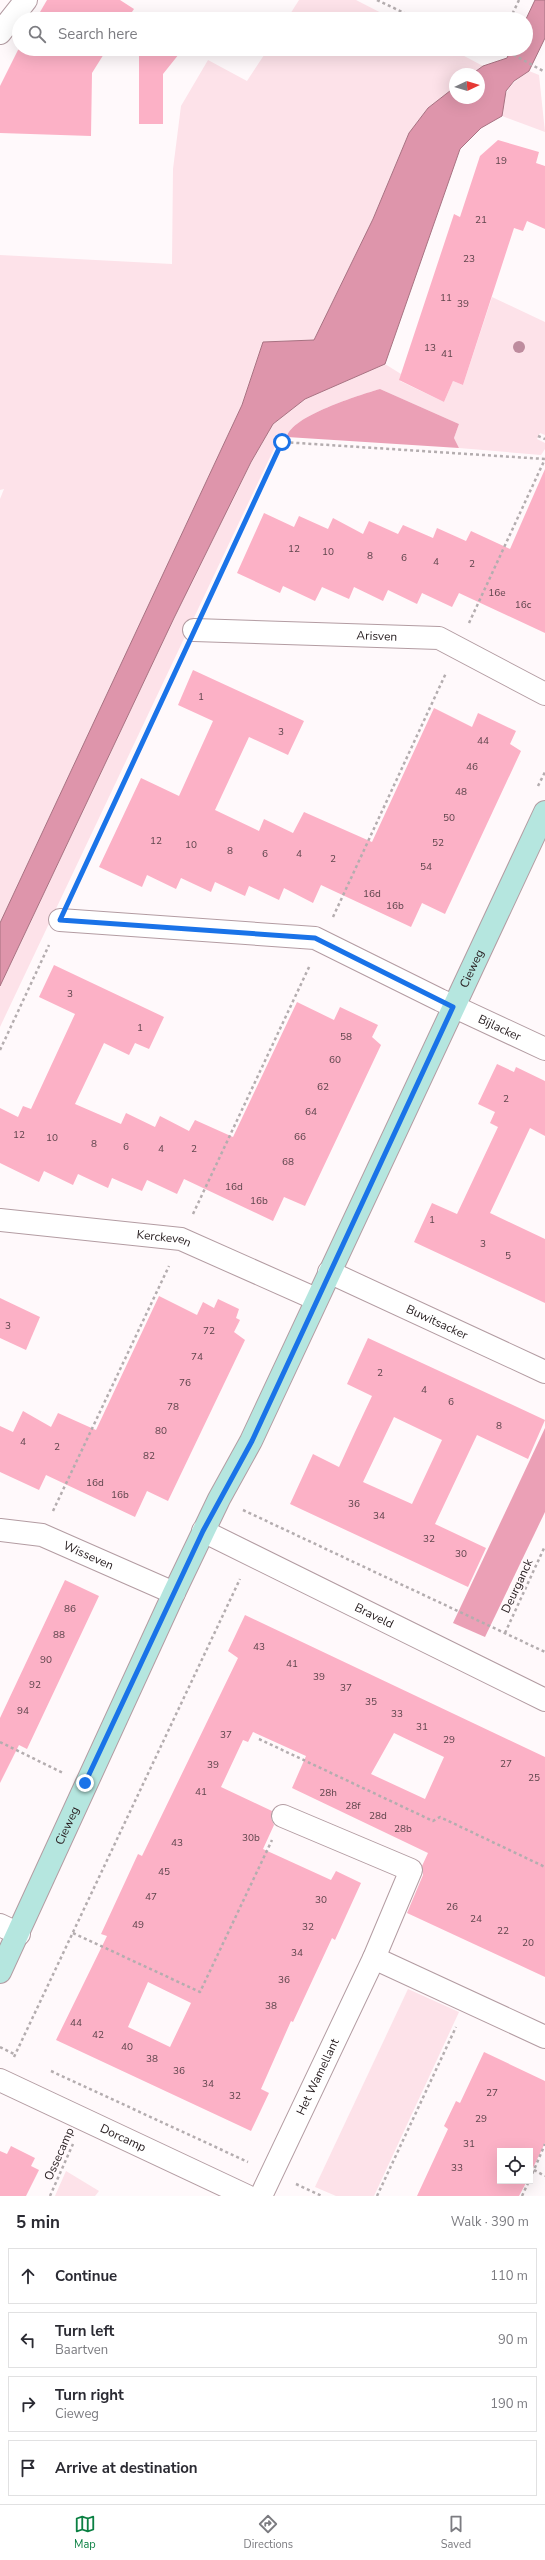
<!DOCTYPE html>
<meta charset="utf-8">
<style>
body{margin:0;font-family:"Nunito Sans",sans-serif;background:#f2f2f3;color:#2b2b33}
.controls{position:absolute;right:12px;bottom:12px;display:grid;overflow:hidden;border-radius:0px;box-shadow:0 4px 16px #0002}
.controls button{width:36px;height:36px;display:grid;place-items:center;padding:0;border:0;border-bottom:1px solid #e1e1e2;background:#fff;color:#2b2b33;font:20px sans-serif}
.compass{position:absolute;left:449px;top:68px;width:36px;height:36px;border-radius:50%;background:#fff;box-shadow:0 4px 16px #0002;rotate:86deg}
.stop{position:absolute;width:12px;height:12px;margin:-9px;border:3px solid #1a73e8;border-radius:50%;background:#fff}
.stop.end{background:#1a73e8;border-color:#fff;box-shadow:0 1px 4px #0008}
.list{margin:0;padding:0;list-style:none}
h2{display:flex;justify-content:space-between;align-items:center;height:52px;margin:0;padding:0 16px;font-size:17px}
h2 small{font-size:13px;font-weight:400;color:#7c7c81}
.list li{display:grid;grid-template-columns:26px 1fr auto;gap:12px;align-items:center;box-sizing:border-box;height:56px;margin:0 8px 8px;padding:0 8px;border:1px solid #e1e1e2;border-radius:0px}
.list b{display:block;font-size:15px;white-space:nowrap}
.list p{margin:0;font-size:13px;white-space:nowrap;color:#7c7c81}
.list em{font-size:13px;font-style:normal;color:#7c7c81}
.icon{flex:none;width:22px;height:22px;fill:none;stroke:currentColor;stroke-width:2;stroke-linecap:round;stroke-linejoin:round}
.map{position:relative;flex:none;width:545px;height:2196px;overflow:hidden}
.search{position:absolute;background:#fff;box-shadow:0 4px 16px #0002;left:12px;right:12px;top:12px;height:44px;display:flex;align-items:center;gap:10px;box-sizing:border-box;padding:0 14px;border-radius:22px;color:#7c7c81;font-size:15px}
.sheet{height:308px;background:#fff}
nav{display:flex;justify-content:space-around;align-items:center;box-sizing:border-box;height:56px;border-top:1px solid #e1e1e2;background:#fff;font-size:11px;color:#7c7c81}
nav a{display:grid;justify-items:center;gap:2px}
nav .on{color:#0b8043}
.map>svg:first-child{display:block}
.green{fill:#fde2e9}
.forest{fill:#eba0b6}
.water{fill:#de95ab;stroke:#a87282}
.building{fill:#fcb1c6;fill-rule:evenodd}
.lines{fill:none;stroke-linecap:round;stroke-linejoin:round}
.street-casing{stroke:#b39ca2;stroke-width:24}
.secondary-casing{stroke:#b39ca2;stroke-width:24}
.path{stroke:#b4adaf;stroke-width:2.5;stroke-dasharray:3 3;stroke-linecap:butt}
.street{stroke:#fff;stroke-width:22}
.secondary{stroke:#b5e6df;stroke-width:22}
.tree{fill:#be8c9e}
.route{stroke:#1a73e8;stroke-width:5}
.labels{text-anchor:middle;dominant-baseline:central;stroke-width:4;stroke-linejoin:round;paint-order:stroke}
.number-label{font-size:10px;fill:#5e454c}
.street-label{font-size:12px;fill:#2a2123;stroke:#fff9fb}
</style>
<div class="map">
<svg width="545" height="2196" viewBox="0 0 545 2196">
<rect width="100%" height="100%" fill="#fff9fb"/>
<!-- green -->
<g class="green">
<polygon points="299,0 356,0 393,19 287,19"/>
<polygon points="268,49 451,49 483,66 472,74 455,74 455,87 428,108 409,133 373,219 314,340 263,342 242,405 0,923 0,499 4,489 0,490 0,255 172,264 173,169 181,106 208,60 247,81"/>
<path d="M 529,71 L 539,75 L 545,132 L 502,116 C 503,91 509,85 529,71 Z"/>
<path d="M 492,297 L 545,322 L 545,435 L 540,433 L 537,439 L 545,443 L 545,449 L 541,455 L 459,448 L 454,438 L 459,424 L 380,389 C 360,395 291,416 287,437 L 280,436 L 0,1027 L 0,986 L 174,618 L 251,462 L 273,424 L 305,399 L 385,364 L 401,374 L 400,381 L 444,402 L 453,381 L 463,385 Z"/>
<polygon points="408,1989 459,2012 374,2196 336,2196 315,2187"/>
<polygon points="66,2171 99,2191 95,2196 55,2196"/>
</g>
<!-- forest -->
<g class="forest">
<path d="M 380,389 L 459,424 L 454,438 L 459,448 L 287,437 C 291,416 360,395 380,389 Z"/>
<polygon points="545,1428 545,1512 485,1637 453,1623"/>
</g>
<!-- water -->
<polygon class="water" points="535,0 545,0 545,38 529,71 514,81 506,91 502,116 481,128 460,149 385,364 305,399 273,424 251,462 174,618 0,986 0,923 242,405 263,342 314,340 373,219 409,133 428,108 455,87 455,98 479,98 479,74 472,74 483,66 507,58 511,49 526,49 526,19"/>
<!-- building -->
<g class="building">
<polygon points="47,0 120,0 134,9 127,19 36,19"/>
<polygon points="19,48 107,49 92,73 91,136 0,133 0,86"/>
<polygon points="139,49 183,49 163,74 163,124 139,124"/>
<polygon points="498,140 539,152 536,163 545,166 545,229 527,221 523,231 514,228 463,385 453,381 444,402 399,380 454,214 460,217 480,156"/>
<polygon points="545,469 545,633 459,593 452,607 422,593 417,604 388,590 383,601 354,587 349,599 322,587 315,601 283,586 280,593 237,573 264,513 294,527 299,516 328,529 333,518 363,534 369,521 398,534 403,525 433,538 437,528 466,541 471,531 510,549"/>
<polygon points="193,670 304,721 288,755 249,737 215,810 259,831 264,819 293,833 304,812 372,842 434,708 472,727 478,713 516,731 510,744 521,751 445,914 422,903 411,927 321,885 313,903 284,888 279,900 249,886 245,896 215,882 211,892 181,878 176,889 147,875 142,887 99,867 141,778 179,796 213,721 178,705"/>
<polygon points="54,965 164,1017 149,1049 135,1043 129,1055 104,1043 75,1104 121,1124 126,1113 155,1127 160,1116 189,1131 195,1120 233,1137 297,1002 334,1020 340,1007 378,1025 372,1037 381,1045 305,1206 284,1197 273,1221 184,1179 177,1194 147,1180 142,1191 112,1178 108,1188 78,1174 73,1185 44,1171 39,1182 0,1163 0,1108 18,1117 23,1106 31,1109 75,1014 39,997"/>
<polygon points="497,1064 514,1072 516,1067 545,1081 545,1136 530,1128 490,1213 545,1239 545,1303 414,1242 432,1203 457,1214 498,1127 490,1123 495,1112 478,1104"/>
<polygon points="159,1296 197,1315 203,1302 214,1308 218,1299 239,1309 236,1318 240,1320 234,1332 245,1340 168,1501 147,1491 135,1517 46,1475 39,1490 0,1472 0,1426 13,1432 23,1411 51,1427 58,1413 96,1430"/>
<polygon points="0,1298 40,1317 26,1350 0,1338"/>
<path d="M 368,1338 L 545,1420 L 528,1459 L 477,1435 L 435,1524 L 486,1548 L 468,1587 L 290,1504 L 313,1454 L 339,1467 L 355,1432 L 372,1396 L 347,1384 ZM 394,1417 L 442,1440 L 412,1504 L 363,1482 Z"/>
<polygon points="65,1580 99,1596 27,1749 19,1745 0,1783 0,1718"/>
<path d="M 245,1615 L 545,1757 L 545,1977 L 407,1913 L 423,1875 L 422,1866 L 428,1853 L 292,1788 L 306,1756 L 253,1732 L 248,1742 L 243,1740 L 221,1787 L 272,1811 L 271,1818 L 274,1825 L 263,1849 L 331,1880 L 336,1871 L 361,1883 L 335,1940 L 332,1938 L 293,2022 L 291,2021 L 261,2089 L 269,2093 L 251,2131 L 56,2040 L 107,1936 L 101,1934 L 138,1854 L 142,1856 L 238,1658 L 228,1651 ZM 394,1733 L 444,1757 L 425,1799 L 371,1774 ZM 148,1982 L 191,2003 L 170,2047 L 128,2027 Z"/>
<polygon points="484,2052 545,2081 545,2143 530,2174 530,2151 500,2151 500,2181 527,2181 519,2196 417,2196 448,2129 444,2126 456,2101 460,2103"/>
<polygon points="11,2146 35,2158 31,2166 39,2170 26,2196 0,2196 0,2151 7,2154"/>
</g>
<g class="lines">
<!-- street casing -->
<g class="street-casing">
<g id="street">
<polyline points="0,33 26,0"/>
<path id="s1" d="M 194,630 L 439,638 L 545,694"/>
<path id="s2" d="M 60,920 L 315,938 L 440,1000 L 545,1049"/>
<path id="s3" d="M 0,1220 L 181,1239 L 316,1299"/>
<path id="s4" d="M 329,1272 L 545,1372"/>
<path id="s5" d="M 0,1530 L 42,1535 L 174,1593"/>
<path id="s6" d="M 203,1531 L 545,1700"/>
<polyline points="283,1816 411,1870 374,1958"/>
<polyline points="0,1925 19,1934"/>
<path id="s7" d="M 0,2080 L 247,2196"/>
<path id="s8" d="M 261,2196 L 374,1958 L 545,2037"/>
</g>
</g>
<!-- secondary casing -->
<g class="secondary-casing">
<g id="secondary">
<path id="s9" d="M 0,1972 L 174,1593 L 219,1499 L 251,1441 L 545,812"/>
</g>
</g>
<!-- path -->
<g class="path">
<polyline points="377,0 417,19"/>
<polyline points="510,19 519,0"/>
<polyline points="481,49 482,49"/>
<polyline points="503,49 545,72"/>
<polyline points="538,436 545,439"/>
<polyline points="207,603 282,442 545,459"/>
<polyline points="469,623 545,459"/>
<polyline points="538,786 545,772"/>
<polyline points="73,893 183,655"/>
<polyline points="333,917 446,673"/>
<polyline points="0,1050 49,945"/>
<polyline points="193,1214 310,965"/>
<polyline points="243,1510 545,1652"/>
<polyline points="53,1511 169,1266"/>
<polyline points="505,1633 545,1546"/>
<polyline points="259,1739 433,1821 440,1817 545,1867"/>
<polyline points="0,1742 63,1773"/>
<polyline points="73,1933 200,1992 272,1840"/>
<polyline points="0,2047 14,2054"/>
<polyline points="14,2057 240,1579"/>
<polyline points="51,2071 248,2162"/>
<polyline points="534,2170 545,2176"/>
<polyline points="530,2179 545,2144"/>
<polyline points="296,2184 322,2196"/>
<polyline points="50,2196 73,2144"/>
<polyline points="377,2196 456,2027"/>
<polyline points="522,2196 529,2181"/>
</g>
<!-- street -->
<use href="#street" class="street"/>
<!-- secondary -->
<use href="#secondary" class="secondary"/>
</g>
<!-- trees -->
<circle class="tree" cx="519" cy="347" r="6"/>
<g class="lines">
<!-- route -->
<polyline class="route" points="85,1783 203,1531 252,1441 453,1007 315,938 60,920 282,442"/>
</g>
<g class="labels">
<!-- number labels -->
<g class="number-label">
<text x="501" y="161">19</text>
<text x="481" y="220">21</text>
<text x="469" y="259">23</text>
<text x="446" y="298">11</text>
<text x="463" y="304">39</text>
<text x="430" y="348">13</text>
<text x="447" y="354">41</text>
<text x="294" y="549">12</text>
<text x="328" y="552">10</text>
<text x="370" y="556">8</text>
<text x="404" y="558">6</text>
<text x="436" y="562">4</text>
<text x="472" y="564">2</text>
<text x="497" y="593">16e</text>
<text x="523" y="605">16c</text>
<text x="201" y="697">1</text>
<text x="281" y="732">3</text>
<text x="483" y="741">44</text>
<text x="472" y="767">46</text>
<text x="461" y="792">48</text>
<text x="449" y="818">50</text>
<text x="156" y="841">12</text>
<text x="438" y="843">52</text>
<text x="191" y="845">10</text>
<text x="230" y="851">8</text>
<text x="265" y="854">6</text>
<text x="299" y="854">4</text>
<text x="333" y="859">2</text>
<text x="426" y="867">54</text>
<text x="372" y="894">16d</text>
<text x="395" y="906">16b</text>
<text x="70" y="994">3</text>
<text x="140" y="1028">1</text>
<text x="346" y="1037">58</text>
<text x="335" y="1060">60</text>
<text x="323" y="1087">62</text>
<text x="506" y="1099">2</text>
<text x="311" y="1112">64</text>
<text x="19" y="1135">12</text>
<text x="300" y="1137">66</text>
<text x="52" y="1138">10</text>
<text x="94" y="1144">8</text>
<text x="126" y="1147">6</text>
<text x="161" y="1149">4</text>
<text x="194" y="1149">2</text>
<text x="288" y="1162">68</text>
<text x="234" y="1187">16d</text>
<text x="259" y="1201">16b</text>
<text x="432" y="1220">1</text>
<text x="483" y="1244">3</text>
<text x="508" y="1256">5</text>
<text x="8" y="1326">3</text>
<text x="209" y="1331">72</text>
<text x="197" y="1357">74</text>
<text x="380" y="1373">2</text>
<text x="185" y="1383">76</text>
<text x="424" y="1390">4</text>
<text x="451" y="1402">6</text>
<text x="173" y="1407">78</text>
<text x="499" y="1426">8</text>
<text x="161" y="1431">80</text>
<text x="23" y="1442">4</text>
<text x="57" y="1447">2</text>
<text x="149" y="1456">82</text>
<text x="95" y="1483">16d</text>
<text x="120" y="1495">16b</text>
<text x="354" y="1504">36</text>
<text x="379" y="1516">34</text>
<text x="429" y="1539">32</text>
<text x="461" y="1554">30</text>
<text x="70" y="1609">86</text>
<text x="59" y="1635">88</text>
<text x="259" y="1647">43</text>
<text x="46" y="1660">90</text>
<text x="292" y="1664">41</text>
<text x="319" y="1677">39</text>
<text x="35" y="1685">92</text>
<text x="346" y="1688">37</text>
<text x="371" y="1702">35</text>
<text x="23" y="1711">94</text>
<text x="397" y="1714">33</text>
<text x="422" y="1727">31</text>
<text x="226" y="1735">37</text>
<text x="449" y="1740">29</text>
<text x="506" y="1764">27</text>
<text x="213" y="1765">39</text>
<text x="534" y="1778">25</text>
<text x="201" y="1792">41</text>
<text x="328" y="1793">28h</text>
<text x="353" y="1806">28f</text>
<text x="378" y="1816">28d</text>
<text x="403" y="1829">28b</text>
<text x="251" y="1838">30b</text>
<text x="177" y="1843">43</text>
<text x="164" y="1872">45</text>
<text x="151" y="1897">47</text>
<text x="321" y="1900">30</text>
<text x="452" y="1907">26</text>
<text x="476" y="1919">24</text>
<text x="138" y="1925">49</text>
<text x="308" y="1927">32</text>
<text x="503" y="1931">22</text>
<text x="528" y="1943">20</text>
<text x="297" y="1953">34</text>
<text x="284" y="1980">36</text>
<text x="271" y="2006">38</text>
<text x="76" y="2023">44</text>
<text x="98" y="2035">42</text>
<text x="127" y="2047">40</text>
<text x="152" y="2059">38</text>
<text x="179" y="2071">36</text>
<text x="208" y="2084">34</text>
<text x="492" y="2093">27</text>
<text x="235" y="2096">32</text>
<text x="481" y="2119">29</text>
<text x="469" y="2144">31</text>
<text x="457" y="2168">33</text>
</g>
<!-- street labels -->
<g class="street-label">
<text stroke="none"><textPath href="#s1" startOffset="183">Arisven</textPath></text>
<text stroke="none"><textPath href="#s9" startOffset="1109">Cieweg</textPath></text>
<text stroke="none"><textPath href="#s2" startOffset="461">Bijlacker</textPath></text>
<text stroke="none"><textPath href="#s3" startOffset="165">Kerckeven</textPath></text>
<text stroke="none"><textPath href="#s4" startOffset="119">Buwitsacker</textPath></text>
<text stroke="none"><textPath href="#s5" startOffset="93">Wisseven</textPath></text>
<text transform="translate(517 1586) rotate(-65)">Deurganck</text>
<text stroke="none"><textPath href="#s6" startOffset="191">Braveld</textPath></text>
<text stroke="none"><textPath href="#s9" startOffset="161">Cieweg</textPath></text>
<text stroke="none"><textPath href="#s8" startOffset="132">Het Wamellant</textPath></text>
<text stroke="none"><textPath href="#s7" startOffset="136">Dorcamp</textPath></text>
<text transform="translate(59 2154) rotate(-66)">Ossecamp</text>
</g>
</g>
</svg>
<div class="controls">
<button><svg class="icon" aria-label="locate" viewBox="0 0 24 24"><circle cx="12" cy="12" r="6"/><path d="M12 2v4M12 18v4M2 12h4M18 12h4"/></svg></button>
</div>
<svg class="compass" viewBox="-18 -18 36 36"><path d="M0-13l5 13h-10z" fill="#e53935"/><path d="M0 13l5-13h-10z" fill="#7c7c81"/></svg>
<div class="stop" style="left:282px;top:442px"></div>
<div class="stop end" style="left:85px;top:1783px"></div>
<div class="search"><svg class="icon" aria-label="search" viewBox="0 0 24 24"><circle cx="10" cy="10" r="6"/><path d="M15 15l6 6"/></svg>Search here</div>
</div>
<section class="sheet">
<h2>5 min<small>Walk · 390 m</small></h2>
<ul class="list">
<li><svg class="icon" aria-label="ahead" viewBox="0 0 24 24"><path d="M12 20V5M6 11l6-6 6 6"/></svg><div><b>Continue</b></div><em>110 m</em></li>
<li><svg class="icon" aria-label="left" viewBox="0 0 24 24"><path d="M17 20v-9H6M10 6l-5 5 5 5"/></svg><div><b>Turn left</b><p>Baartven</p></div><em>90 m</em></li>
<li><svg class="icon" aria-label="right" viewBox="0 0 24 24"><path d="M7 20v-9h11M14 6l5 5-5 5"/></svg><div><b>Turn right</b><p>Cieweg</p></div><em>190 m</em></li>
<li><svg class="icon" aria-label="arrive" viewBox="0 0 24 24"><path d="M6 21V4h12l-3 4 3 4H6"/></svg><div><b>Arrive at destination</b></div></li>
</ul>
</section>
<nav>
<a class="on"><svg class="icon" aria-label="map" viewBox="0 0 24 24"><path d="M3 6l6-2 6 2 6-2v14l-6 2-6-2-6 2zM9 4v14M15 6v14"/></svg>Map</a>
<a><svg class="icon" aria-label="directions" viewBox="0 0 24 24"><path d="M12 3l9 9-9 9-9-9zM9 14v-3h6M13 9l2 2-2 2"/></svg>Directions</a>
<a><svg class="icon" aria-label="saved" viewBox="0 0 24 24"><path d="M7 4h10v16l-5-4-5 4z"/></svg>Saved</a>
</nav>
